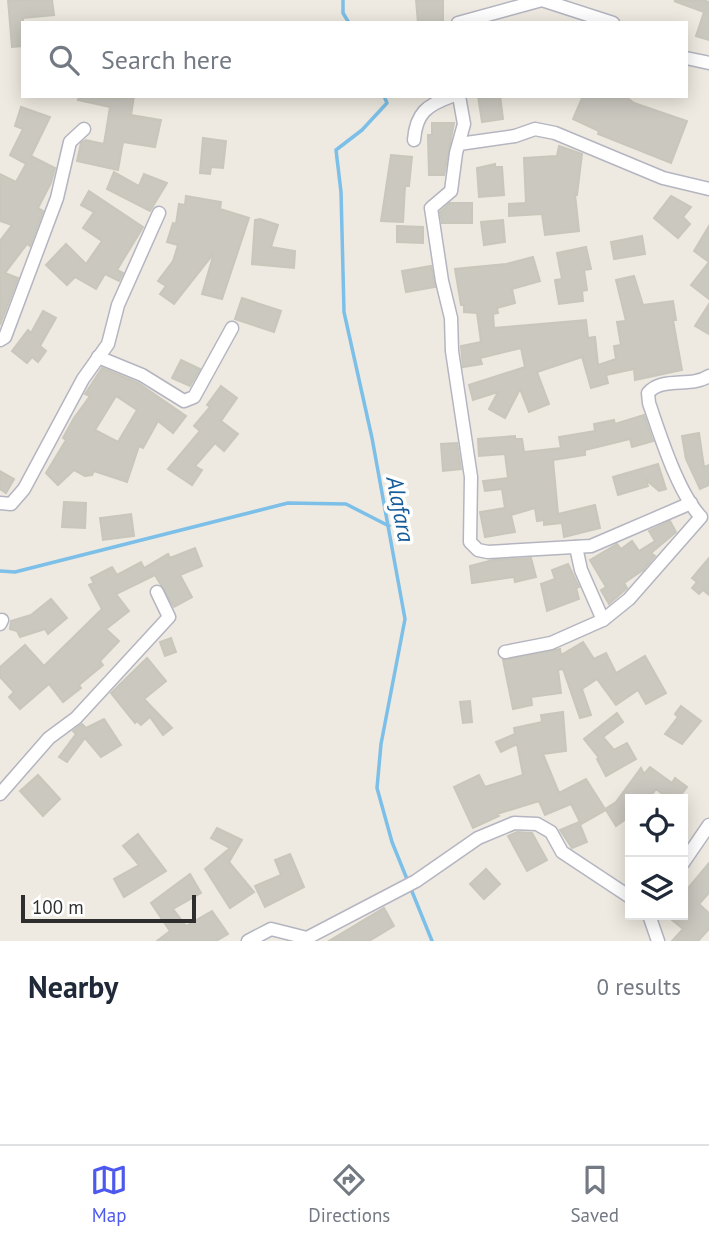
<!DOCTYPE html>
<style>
body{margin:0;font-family:"PT Sans",sans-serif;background:#f2f2f3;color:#1f2937}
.controls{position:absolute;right:21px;bottom:21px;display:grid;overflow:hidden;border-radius:0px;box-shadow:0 4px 18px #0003}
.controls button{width:63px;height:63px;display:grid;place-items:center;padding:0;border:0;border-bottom:2px solid #e0e1e3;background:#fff;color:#1f2937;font:35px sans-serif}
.scale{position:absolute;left:21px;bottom:18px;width:175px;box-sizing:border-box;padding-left:7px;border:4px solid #2e2e2e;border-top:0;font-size:19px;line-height:24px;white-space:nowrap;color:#2e2e2e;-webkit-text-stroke:5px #fff;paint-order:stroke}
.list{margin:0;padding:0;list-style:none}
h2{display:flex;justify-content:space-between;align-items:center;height:91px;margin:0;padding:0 28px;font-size:30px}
h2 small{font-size:23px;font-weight:400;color:#747a83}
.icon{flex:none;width:38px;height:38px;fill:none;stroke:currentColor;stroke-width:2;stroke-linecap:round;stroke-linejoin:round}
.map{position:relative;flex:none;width:709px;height:941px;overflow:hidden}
.search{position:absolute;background:#fff;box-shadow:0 4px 18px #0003;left:21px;right:21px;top:21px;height:77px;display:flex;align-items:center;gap:18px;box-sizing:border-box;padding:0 24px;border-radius:0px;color:#747a83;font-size:26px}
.sheet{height:203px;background:#fff}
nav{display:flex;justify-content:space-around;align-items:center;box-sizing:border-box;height:98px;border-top:2px solid #e0e1e3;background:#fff;font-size:19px;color:#747a83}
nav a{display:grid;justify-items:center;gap:4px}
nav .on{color:#4d58ef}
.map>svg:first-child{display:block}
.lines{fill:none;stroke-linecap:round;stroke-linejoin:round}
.stream{stroke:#7cbfe8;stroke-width:3.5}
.building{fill:#cac8bf;stroke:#c9c6bb;stroke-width:2;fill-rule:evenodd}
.minor-casing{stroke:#b4b5c0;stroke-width:15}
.minor{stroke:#fff;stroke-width:12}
.labels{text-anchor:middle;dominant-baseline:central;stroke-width:7;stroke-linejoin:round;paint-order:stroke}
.water-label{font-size:23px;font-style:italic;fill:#165c99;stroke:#fff}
</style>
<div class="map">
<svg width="709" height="941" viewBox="0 0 709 941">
<rect width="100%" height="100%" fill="#eeeae1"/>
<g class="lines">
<!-- stream -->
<g class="stream">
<polyline points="343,0 343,13 349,23"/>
<polyline points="384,96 387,103 362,130 336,150 341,192 344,312 372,438 405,619 381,744 377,788 392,842 432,941"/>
<polyline points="0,571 15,572 288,503 346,504 389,526"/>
</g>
</g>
<!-- building -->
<g class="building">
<polygon points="8,0 52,0 54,15 23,18 23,46 12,47"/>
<polygon points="416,0 443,0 443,23 418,23"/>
<polygon points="703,0 709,2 709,40 696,36 704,12 674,1"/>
<polygon points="79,96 118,99 134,96 131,115 161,120 155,147 123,142 118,170 77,161 81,143 86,140 104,144 110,107 78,100"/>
<polygon points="478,96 500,96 503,119 482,122"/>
<polygon points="583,96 625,96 634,103 687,121 671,163 598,134 599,131 573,119"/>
<polygon points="21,107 50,117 31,156 55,168 51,183 38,208 43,211 30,246 27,244 5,273 18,278 0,325 0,241 12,225 0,221 0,174 16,182 26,164 10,155 23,129 15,126"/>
<polygon points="432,123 454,123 444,175 429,175 428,135 432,135"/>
<polygon points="203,138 226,141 223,168 211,167 210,174 200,173"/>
<polygon points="559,146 582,154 577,195 575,194 579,231 545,235 542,214 509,216 509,204 526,203 524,158 557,156"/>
<polygon points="391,155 412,157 409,186 405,186 403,222 381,221"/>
<polygon points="495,164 495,167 502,167 504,195 479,197 477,168"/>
<polygon points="114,172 139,186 144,174 167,183 150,211 107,189"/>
<polygon points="89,191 143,227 117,270 123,273 119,281 105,274 96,289 75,277 67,285 46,265 66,244 86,264 102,241 83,228 94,212 81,205"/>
<polygon points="186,196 221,202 220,209 249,218 222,299 202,294 214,253 174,304 160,294 166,286 158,281 173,261 178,245 167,242 173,223 176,224 179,204 185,205"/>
<polygon points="671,196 691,207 683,217 690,224 678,238 654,218"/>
<polygon points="450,203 472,203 472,223 442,223 440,212"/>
<polygon points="260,219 278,225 271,247 295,251 294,268 252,264 255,220"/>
<polygon points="503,220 505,242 484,245 481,222"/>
<polygon points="397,226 423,227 423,243 397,242"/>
<polygon points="709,226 709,262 694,251"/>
<polygon points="642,236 645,254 614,259 611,242"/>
<polygon points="586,247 591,269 584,270 587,290 582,291 583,301 559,304 555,280 562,279 557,253"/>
<polygon points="533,257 540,281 512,289 515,303 497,308 498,313 493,314 494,328 586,320 588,338 595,337 598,365 616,359 614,346 621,345 617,322 626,321 616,280 634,276 643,305 673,301 676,320 673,320 682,370 635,380 634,369 606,375 608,383 591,388 582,357 537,372 549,404 529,412 520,389 505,418 489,409 498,392 473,400 469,385 525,367 521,348 480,358 482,364 463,367 461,346 481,342 477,313 464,312 464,305 461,305 455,269 506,264"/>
<polygon points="709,262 709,299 691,285"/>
<polygon points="431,266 435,287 406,292 402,271"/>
<polygon points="242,298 281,311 274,332 235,319"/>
<polygon points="709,304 709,334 695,326"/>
<polygon points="43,311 56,318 40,346 46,351 38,362 32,357 27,363 12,351 28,330 31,333"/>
<polygon points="181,360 200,369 190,386 172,378"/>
<path d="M 102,368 L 138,383 L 186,416 L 173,433 L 158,421 L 143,448 L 139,446 L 127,482 L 94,471 L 92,475 L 85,476 L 74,470 L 58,485 L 46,473 L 66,440 L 63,438 L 74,418 L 90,396 L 85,394 ZM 116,396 L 137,410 L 118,442 L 95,430 Z"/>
<polygon points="221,386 237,398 221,421 238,434 224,451 215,443 195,466 202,470 192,485 168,469 200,431 194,426 210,407 207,405"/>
<polygon points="644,415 653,441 632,447 630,439 585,450 585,455 553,460 558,514 595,505 600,528 564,537 562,523 544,525 544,520 537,521 535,508 511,515 515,532 485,537 480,512 505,508 502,489 485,491 483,481 508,478 505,454 479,456 478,439 515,436 515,439 522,439 524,452 561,448 559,437 595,431 594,424 614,420 615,424"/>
<polygon points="699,433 704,467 709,465 709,485 700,489 686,459 682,436"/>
<polygon points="457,443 461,469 443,471 441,444"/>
<polygon points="658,464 666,489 659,491 646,480 648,486 618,495 613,477"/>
<polygon points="0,471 14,479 6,493 0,489"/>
<polygon points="64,502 86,503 85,528 62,527"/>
<polygon points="131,514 134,536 103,540 100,518"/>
<polygon points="670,521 676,532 651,553 655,556 643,570 624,583 627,588 609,604 601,590 606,587 590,560 617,544 621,549 632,541 639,551 655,541 649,531"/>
<polygon points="195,548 202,566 180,575 192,597 174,607 155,575 116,594 129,611 106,629 119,641 100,661 103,665 79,685 81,688 63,702 49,684 20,709 9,697 14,692 0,677 0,667 25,645 44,666 102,609 89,585 94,583 91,578 112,567 117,575 141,562 144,568 168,554 170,558"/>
<polygon points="531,558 536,577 515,582 514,577 472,583 470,566 493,560"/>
<polygon points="709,558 709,595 703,590 699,594 692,588 697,582 692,578"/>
<polygon points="568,564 579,587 576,588 579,599 547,611 541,584 555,579 552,570"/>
<polygon points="51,599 67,618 48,634 45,629 20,637 17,631 10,629 11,621 31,615"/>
<polygon points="171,638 176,652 165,656 160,642"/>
<polygon points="583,642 594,659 606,653 616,673 645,656 666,693 646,704 638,690 616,705 597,679 582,689 591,715 580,718 563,669 558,670 561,693 531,697 532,705 513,709 503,660 560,649 561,655"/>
<polygon points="147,658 166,681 144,699 172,728 163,735 150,717 141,725 137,721 135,723 111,693"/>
<polygon points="470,701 472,722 463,723 460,702"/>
<polygon points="681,706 701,721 682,744 665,734 678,717 675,714"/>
<polygon points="563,712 566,751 543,754 559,793 586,779 605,809 616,802 641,768 644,774 650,767 672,783 675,778 687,787 678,799 669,799 656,789 649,799 630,799 630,816 616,826 606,810 581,824 571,804 545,815 539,801 497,814 499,816 473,828 454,787 479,775 485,787 523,775 517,744 501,752 496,742 515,734 514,728 542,722 541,715"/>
<polygon points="617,713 623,722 603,737 614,750 627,743 636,759 606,776 597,759 599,758 584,739"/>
<polygon points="104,719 121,745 101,757 85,738 67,762 59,757 76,734 73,731 82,724 86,728"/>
<polygon points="38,775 60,799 43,816 20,791"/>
<polygon points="579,822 587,842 572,848 560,830"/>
<polygon points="217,828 242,840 229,862 254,892 230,908 205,869 230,848 211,838"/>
<polygon points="517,832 532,833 547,860 527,871 508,836"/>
<polygon points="138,834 166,871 124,897 114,879 139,865 123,846"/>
<polygon points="290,854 304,887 265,907 255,886 281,875 275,860"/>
<polygon points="709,863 709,893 699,904 709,913 709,929 698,941 672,941 683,929 666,915 683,915 683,894"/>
<polygon points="486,869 500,884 484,899 470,884"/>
<polygon points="190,874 201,893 173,909 186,926 212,911 228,934 216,941 157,941 170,931 151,903"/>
<polygon points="384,908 394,926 369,941 329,941"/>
</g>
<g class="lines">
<!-- minor casing -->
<g class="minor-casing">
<g id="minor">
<polyline points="458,23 542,0 613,23"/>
<polyline points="686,58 709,63"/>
<polyline points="459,96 464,124 456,153 451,191 431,208 442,281 451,318 452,351 471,477 470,542 478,550 488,552 591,546 691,503"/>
<path d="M 414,140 C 416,113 427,105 452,96"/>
<polyline points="459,144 515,136 535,129 555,133 663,178 709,189"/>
<polyline points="0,340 5,337 57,198 70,142 84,129"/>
<polyline points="98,357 142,375 184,401 194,397 232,328"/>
<polyline points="0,503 11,504 24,489 83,379 108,344 118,305 159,213"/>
<polyline points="576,547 581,570 603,620"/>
<polyline points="0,624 2,620"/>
<path d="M 505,652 L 551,643 L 603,620 L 629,599 L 701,517 C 678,493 660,435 649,403 L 648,393 C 662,376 691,388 709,376"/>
<polyline points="0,794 49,738 76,718 169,617 157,592"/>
<polyline points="683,863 709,825"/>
<polyline points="649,915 658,941"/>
<polyline points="248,941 271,929 307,938 416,881 478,838 514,823 537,824 551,832 562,852 630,897"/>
</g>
</g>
<!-- minor -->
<use href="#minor" class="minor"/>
</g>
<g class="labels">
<!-- water labels -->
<g class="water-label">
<text transform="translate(401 509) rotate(79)">Alafara</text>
</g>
</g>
</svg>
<div class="controls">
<button><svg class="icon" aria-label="locate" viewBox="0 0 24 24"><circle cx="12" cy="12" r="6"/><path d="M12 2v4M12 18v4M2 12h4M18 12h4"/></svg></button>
<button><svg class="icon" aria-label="layers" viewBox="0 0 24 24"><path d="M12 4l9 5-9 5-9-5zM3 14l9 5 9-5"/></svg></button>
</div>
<div class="scale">100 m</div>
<div class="search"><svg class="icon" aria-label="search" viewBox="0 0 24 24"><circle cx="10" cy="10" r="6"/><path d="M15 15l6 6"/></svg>Search here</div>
</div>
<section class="sheet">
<h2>Nearby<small>0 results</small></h2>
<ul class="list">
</ul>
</section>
<nav>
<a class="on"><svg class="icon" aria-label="map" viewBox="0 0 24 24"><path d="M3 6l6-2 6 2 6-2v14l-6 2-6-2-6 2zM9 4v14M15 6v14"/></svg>Map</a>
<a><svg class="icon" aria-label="directions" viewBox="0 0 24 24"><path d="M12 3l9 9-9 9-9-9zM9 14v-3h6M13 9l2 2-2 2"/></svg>Directions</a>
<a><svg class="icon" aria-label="saved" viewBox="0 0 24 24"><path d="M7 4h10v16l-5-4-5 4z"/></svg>Saved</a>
</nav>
